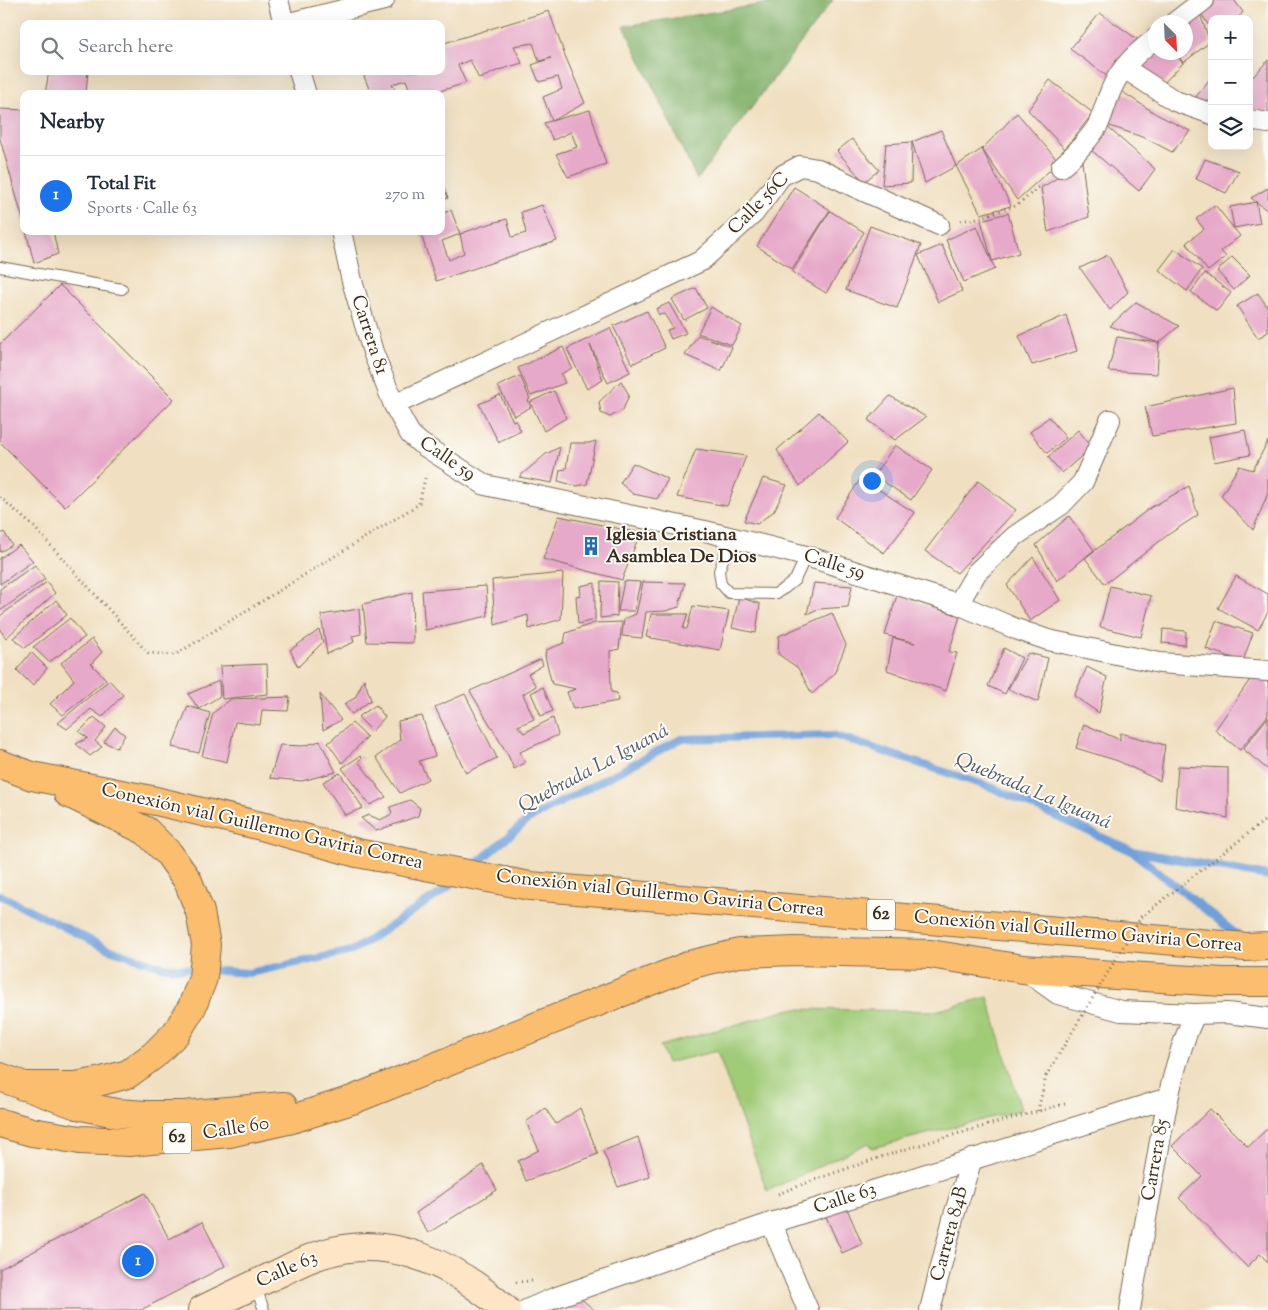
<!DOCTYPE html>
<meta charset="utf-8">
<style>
body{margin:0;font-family:"Sorts Mill Goudy",serif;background:#f6f6f7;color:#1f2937}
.controls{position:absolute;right:15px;top:15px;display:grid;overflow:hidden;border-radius:10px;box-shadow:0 5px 20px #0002}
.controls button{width:45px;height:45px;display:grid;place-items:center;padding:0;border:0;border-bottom:1px solid #e0e1e3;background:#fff;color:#1f2937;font:25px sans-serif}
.compass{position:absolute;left:1148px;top:15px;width:45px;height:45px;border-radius:50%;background:#fff;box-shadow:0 5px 20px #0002;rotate:156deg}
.you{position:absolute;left:871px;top:480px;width:18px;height:18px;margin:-12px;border:4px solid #fff;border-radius:50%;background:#1a73e8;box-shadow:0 0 0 8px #1a73e833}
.badge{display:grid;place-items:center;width:32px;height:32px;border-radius:50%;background:#1a73e8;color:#fff;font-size:16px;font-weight:700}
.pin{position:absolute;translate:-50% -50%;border:2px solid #fff;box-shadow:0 1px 5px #0006}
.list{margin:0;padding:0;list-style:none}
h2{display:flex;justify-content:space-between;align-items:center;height:65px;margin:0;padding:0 20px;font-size:21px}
h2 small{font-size:16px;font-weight:400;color:#747a83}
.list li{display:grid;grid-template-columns:32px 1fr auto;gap:15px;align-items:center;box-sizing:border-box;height:80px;padding:0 20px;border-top:1px solid #e0e1e3}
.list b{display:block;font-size:19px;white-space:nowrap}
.list p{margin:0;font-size:16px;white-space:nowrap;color:#747a83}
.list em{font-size:16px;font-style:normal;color:#747a83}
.icon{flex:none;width:28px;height:28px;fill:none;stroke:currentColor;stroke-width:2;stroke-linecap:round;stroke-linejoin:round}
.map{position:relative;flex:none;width:1268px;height:1310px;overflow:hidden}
.search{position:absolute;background:#fff;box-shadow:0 5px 20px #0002;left:20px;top:20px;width:425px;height:55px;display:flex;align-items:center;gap:12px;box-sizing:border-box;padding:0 18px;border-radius:10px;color:#747a83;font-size:19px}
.panel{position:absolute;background:#fff;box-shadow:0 5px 20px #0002;left:20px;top:90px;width:425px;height:145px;border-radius:10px}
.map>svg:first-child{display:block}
.green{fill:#a0cb77;stroke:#6e7a4a}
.forest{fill:#80af68;stroke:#5e6c43}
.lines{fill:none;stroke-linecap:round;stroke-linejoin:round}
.stream{stroke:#70a0da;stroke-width:8}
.building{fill:#e7a9c9;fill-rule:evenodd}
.service-casing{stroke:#7a6957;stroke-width:12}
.minor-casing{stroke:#7a6957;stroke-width:22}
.secondary-casing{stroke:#7a6957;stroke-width:30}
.trunk-casing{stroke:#7a6957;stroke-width:30}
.path{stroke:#7a6957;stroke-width:3;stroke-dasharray:1 4;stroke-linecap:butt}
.service{stroke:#fff;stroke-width:10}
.minor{stroke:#fff;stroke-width:20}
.secondary{stroke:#fde5c5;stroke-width:28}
.trunk{stroke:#fbbe6e;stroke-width:28}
.path-bridge{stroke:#7a6957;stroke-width:3;stroke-dasharray:1 4;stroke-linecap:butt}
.labels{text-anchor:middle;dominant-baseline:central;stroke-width:4;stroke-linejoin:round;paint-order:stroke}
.shield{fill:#fdfcf7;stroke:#75695f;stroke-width:1}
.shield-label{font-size:18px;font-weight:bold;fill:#3b2a1e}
.street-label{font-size:19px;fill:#3b2a1e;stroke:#fdfcf7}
.poi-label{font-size:19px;font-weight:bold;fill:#3b2a1e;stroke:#fdfcf7;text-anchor:start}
.water-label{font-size:20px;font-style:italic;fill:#505969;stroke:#fdfcf7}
</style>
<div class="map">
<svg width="1268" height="1310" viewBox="0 0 1268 1310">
<rect width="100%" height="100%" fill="#fdfcf7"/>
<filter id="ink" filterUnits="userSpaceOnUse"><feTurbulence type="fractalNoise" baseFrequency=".02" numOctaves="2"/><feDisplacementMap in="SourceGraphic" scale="10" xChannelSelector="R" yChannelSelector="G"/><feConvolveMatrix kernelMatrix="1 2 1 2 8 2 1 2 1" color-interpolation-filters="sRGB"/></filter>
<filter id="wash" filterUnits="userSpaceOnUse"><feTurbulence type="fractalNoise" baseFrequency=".0096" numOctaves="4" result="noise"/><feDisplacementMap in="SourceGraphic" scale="20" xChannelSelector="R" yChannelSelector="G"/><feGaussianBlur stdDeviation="1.12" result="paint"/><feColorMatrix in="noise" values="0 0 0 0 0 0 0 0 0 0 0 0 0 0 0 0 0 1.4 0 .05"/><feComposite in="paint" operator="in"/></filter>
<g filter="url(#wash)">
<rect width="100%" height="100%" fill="#f0dfc0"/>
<!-- green -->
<polygon class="green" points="988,997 1021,1110 872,1148 868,1143 767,1191 717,1051 667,1063 660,1046 791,1009 935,1011"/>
<!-- forest -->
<polygon class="forest" points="791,0 833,0 697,180 624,26"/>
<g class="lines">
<!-- stream -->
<g class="stream">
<polyline points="1133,852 1241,938"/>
<polyline points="470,869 529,819 681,739 834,735 993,788 1132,851 1268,876"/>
<polyline points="0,895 106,948 164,967 249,973 352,951 442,892 457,879"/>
</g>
</g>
<g id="blocks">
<!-- building -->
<g class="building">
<polygon points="1209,0 1234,0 1243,12 1237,19 1212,19 1212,31 1198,8"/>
<polygon points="1198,8 1210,42 1183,63 1163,84 1131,62 1156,42 1156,52 1173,52 1183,63 1176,52 1186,52 1186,22"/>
<polygon points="549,11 564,53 585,103 552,121 543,97 562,89 558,77 539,82 532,65 551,58 539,61 533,43 514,46 522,63 499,70 479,79 470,60 458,65 466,83 430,94 411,94 406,80 392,84 397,94 371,94 362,71 441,71 441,44"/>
<polygon points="1100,13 1140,41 1111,79 1070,49"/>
<polygon points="1268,60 1268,113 1264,112 1261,117 1249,111 1249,74 1253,77"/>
<polygon points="49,71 88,71 86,94 45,94"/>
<polygon points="1212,76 1212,108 1192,102"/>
<polygon points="1050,80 1093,113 1065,149 1028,110"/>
<polygon points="1121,91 1156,114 1190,131 1172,152 1145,138 1104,124"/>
<polygon points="0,109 24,110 24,223 0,139"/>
<polygon points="590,110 606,164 568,177 556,154 577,147 571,132 553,140 544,123"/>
<polygon points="1017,113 1059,162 1017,200 982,149 1011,206 981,214 956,166 982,149"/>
<polygon points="1104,124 1155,169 1139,191 1090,149"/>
<polygon points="941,130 956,166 925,183 912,142"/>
<polygon points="852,139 879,170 864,182 837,151"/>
<polygon points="912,142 911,183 882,185 886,144"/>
<polygon points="1205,159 1239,171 1226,193 1196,179"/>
<polygon points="1082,162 1089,217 1048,232 1041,188"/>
<polygon points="441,178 448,198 441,201"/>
<polygon points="794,187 830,210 792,269 757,246"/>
<polygon points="1268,188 1268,211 1251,198"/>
<polygon points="1256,202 1260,223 1234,228 1230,207"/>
<path d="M 542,205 L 557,241 L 436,281 L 420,231 L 441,231 L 441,214 L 451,210 L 460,234 L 482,226 L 507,219 L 512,237 L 526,233 L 521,212 ZM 460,234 L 464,253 L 449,260 L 442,241 Z"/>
<polygon points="1215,205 1240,236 1221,251 1226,257 1208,271 1186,243 1204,229 1196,219"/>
<polygon points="830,211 864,232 826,293 792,272"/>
<polygon points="1008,213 1019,253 992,261 981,220"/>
<polygon points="870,226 921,245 897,308 846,290"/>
<polygon points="977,226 995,269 964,282 946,240"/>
<polygon points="26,231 53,231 58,254 34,263"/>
<polygon points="942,245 962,291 938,302 918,255"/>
<polygon points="1175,249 1202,269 1187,291 1159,270"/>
<polygon points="1108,255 1128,292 1110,310 1080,268"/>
<polygon points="1232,257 1250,275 1234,290 1217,271"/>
<polygon points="1205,273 1231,293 1217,311 1191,292"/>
<polygon points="60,285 174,399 65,507 0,442 0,344"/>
<polygon points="696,288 707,308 684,320 672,299"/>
<polygon points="1258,293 1268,308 1268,332 1258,338 1237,306"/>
<polygon points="1136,302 1179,326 1159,343 1157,374 1108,371 1117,337 1159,343 1110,326"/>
<polygon points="669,303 686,333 671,339 667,330 673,328 664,314 659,315 656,309"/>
<polygon points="711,307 742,326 732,345 698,333"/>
<polygon points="647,311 665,348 632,364 613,326"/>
<polygon points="1066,315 1077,351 1032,365 1019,336"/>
<polygon points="610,328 630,372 608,383 590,345 603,380 587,389 567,349"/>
<polygon points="698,335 732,347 721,371 685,355"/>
<polygon points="563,347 572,368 561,374 565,383 531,396 518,368"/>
<polygon points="520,376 530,399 528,400 531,407 514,416 498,386"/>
<polygon points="621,381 629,395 623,410 610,417 601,413 599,402"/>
<polygon points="1233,388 1236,423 1152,436 1145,407"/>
<polygon points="554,391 566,418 544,431 530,402"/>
<polygon points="500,395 513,421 515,420 521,431 500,441 499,443 479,404"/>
<polygon points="890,396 926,417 895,440 868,420"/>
<polygon points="819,412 848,442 800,486 777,450"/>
<polygon points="1049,417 1066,438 1047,453 1030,432"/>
<polygon points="1078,430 1092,447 1062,473 1048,457"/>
<polygon points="1245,430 1250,455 1214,462 1209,437"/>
<polygon points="596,441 587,484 577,486 558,481 560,470 566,469 570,443 589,443"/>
<polygon points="1268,441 1268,493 1253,530 1221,496 1239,466 1253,470"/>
<polygon points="895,445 932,470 911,500 874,475"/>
<polygon points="560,447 552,483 519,477 546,454"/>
<polygon points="696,449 746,456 727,506 677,497"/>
<polygon points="633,463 668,479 657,499 633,494 620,483"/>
<polygon points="763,478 787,485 774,511 757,524 744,521"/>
<polygon points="861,478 915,513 884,553 835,518"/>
<polygon points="978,481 1016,510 957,573 925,551"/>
<polygon points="1189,486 1198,515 1169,534 1105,584 1085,558 1150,508"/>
<polygon points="559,516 640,533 622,580 543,559"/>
<polygon points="1069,516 1094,550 1057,581 1036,545"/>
<polygon points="4,532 12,545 0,552 0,535"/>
<polygon points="19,545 33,561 0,584 0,558"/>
<polygon points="1033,557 1060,600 1030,621 1007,585"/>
<polygon points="35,565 45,579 0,611 0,589"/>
<polygon points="563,573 561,619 529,629 528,615 495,625 492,580"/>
<polygon points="1236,576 1268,594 1268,612 1258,630 1218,608"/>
<polygon points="601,581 618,582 617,616 600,618"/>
<polygon points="624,581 640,582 634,611 618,611"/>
<polygon points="47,582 55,593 6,638 0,630 0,616"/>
<polygon points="643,582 685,583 679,607 666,611 646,612 642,638 622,636 624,619 636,614"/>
<polygon points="595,583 595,620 578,624 576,596 581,595 580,586"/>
<polygon points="814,583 852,586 848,607 818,609 807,614"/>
<polygon points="486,586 488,616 425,630 422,591"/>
<polygon points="1110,586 1151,596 1141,637 1100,627"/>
<polygon points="412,592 413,643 367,642 363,604"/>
<polygon points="897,595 960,616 949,652 957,653 946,691 887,670 893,638 915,643 885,635"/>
<polygon points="739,597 760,604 756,633 732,628"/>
<polygon points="56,600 67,615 25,648 13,638"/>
<polygon points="693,606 729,611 720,650 646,637 651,614 688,614 683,629 687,629"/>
<polygon points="359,609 361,634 352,636 354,642 327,654 321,615"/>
<polygon points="832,613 846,645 834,674 812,694 798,668 778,654 779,636"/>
<polygon points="70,618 85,637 49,662 33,647"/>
<polygon points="1216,621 1253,633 1243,661 1206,649"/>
<polygon points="622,622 619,649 610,651 611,692 617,693 618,701 573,709 567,692 576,689 552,684 545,656 546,650 564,643 566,633 594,623"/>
<polygon points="1163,629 1186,631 1185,645 1162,643"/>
<polygon points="319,630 323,642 298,667 290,650"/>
<polygon points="92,639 102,652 91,664 106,679 63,715 50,704 74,680 61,663"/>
<polygon points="1004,648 1022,658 1005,694 988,686"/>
<polygon points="31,652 47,668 33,686 17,670"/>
<polygon points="1028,653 1048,658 1038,702 1008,689"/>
<polygon points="541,659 543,665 528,674 536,686 523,694 534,719 518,726 524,733 553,718 558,735 520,752 525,763 514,769 508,755 470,691"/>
<polygon points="267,664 268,694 222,699 220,666"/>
<polygon points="1087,667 1107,677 1099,713 1074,696"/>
<polygon points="1256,671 1268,677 1268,715 1240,750 1215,730"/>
<polygon points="364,679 371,700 352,714 344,704 355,698"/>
<polygon points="109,680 123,695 102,717 91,709 67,729 58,723"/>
<polygon points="219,681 220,696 199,709 188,694"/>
<polygon points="543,687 553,711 541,716 531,693"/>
<polygon points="320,694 341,720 323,730"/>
<polygon points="465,694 497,758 466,773 435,707"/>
<polygon points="290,697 288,711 262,710 260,725 235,722 227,762 202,756 213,713 231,699"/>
<polygon points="376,705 385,717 372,731 358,717"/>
<polygon points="188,706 210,713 199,753 172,747"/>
<polygon points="422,716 435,756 419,761 428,779 400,793 376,757 400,740 398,721"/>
<polygon points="94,717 106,727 95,741 102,747 90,756 76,744 88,738 79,732"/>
<polygon points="1268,717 1268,768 1267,769 1243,749"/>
<polygon points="352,723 367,737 342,763 328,743"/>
<polygon points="1084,724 1120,740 1120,733 1165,745 1160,781 1118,761 1076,748"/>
<polygon points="115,727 125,735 117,748 104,742"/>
<polygon points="320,741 336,772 302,781 270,778 280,745 303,746"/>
<polygon points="360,756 362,758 358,761 386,797 370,805 342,768"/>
<polygon points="1178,766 1228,768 1228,818 1175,807"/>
<polygon points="340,773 363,808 345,815 323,782"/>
<polygon points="410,800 420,808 418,816 376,831 361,818 369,815 380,820 392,814 390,807"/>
<polygon points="545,1108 556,1124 580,1108 598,1154 526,1181 518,1161 539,1150 526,1122"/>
<polygon points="1210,1109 1248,1147 1268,1128 1268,1262 1260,1254 1247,1267 1179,1198 1202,1176 1172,1146"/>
<polygon points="638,1137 650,1177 618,1187 603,1151"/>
<polygon points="483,1165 497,1190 428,1233 416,1213"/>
<polygon points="145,1193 169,1239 202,1222 225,1266 141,1310 0,1310 0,1269"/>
<polygon points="845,1204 862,1244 842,1253 824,1212"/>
<polygon points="578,1296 594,1310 549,1310"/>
</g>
</g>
</g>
<g filter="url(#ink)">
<use href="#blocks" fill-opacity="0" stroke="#7a6957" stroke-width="1"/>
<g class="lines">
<!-- service casing -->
<g class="service-casing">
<g id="service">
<polyline points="0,267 122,289"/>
<polyline points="731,537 719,571 721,584 729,593 775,594 785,588 795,580 806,556"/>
<polyline points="255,1285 264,1310"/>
</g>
</g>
<!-- minor casing -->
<g class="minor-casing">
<g id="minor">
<polyline points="278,0 284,24"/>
<polyline points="1175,22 1204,0"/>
<polyline points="285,24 384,0"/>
<polyline points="1124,68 1175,101 1212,114"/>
<polyline points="299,71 306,94"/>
<polyline points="1249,120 1268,123"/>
<path d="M 1061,167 C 1071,159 1094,134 1099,123 C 1105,109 1108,93 1116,80 C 1125,63 1140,50 1156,38"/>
<polyline points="341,231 352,281 373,352 394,405 410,434 420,443 485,485 705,531 806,556 958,604 1016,629 1048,640 1160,663 1268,671"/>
<polyline points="394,405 701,261 754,213 781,176 800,166 818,169 857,188 939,225"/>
<polyline points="958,604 977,572 1015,536 1061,505 1083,482 1110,420"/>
<polyline points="1023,969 1058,994 1121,1011 1195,1014 1227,1013 1268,1018"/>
<polyline points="771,1223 808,1310"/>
<polyline points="526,1310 554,1298 771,1223 1168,1098"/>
<polyline points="930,1310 954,1215 972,1159"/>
<path d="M 1130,1310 C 1138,1261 1147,1213 1156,1164 C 1165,1112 1173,1061 1195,1014"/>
</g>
</g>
<!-- secondary casing -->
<g class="secondary-casing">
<path id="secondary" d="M 202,1310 C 228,1297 254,1285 281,1272 C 295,1265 310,1257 326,1253 C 393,1233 456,1266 506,1310"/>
</g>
<!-- trunk casing -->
<g class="trunk-casing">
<g id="trunk">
<polyline points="0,764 32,776 156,801 265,827 357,853 530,886 1246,947 1268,946"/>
<polyline points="0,1077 77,1105 116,1113 147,1115 184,1115 283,1106"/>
<polyline points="23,1086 75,1086 98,1082 128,1074 154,1055 176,1033 192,1007 203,978 206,945 200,912 188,881 169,854 146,831 68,793"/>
<polyline points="0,1123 32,1132 80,1140 129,1142 229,1133 292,1119 352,1100 693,964 739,953 795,951 930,954 1023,969 1222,982 1268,982"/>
</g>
</g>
<!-- path -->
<g class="path">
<polyline points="961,221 982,217 1018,205 1044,182"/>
<polyline points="0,497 34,527 148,653 175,655 419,504 426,474"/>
<polyline points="1038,1111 1046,1076"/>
<path d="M 778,1194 C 871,1157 968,1130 1065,1104"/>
<polyline points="516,1282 532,1281"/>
</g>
<!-- service -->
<use href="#service" class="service"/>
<!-- minor -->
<use href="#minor" class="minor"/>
<!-- secondary -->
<use href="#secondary" class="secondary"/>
<!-- trunk -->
<use href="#trunk" class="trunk"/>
<!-- path-bridge -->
<polyline class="path-bridge" points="1046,1076 1141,917 1268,818"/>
</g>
</g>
<!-- icons -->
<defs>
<g id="building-bare" transform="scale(1.5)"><path d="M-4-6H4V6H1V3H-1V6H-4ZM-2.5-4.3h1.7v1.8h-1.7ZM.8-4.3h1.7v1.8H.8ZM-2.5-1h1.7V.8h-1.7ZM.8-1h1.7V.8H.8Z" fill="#1f6fb2" stroke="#fdfcf7" stroke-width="2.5" paint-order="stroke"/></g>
</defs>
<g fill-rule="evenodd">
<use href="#building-bare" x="591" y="546"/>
</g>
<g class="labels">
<!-- shield labels -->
<g class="shield">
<rect x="867" y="899.5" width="28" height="31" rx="4"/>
<rect x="163" y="1122.5" width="28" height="31" rx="4"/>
</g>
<g class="shield-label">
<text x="881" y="915">62</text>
<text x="177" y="1138">62</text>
</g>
<!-- street labels -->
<g class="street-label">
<text transform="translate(759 204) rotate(-46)">Calle 56C</text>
<text transform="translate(369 335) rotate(72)">Carrera 81</text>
<text transform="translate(447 459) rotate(34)">Calle 59</text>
<text transform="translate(834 565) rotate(17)">Calle 59</text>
<text transform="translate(262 827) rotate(13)">Conexión vial Guillermo Gaviria Correa</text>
<text transform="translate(660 894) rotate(6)">Conexión vial Guillermo Gaviria Correa</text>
<text transform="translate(1078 932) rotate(5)">Conexión vial Guillermo Gaviria Correa</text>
<text transform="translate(236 1129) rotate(-9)">Calle 60</text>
<text transform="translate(1156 1160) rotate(-80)">Carrera 85</text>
<text transform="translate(845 1199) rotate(-18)">Calle 63</text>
<text transform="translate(950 1234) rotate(-75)">Carrera 84B</text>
<text transform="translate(287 1270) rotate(-24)">Calle 63</text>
</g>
<!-- poi labels -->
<g class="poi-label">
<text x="606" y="535">Iglesia Cristiana<tspan x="606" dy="22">Asamblea De Dios</tspan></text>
</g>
<!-- water labels -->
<g class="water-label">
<text transform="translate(594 769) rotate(-28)">Quebrada La Iguaná</text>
<text transform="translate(1033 792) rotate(23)">Quebrada La Iguaná</text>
</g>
</g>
</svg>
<div class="controls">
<button>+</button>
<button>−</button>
<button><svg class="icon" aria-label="layers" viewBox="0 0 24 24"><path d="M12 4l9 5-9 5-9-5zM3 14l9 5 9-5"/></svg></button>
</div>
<svg class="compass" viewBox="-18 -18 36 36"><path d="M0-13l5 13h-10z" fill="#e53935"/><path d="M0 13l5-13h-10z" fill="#747a83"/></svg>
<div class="you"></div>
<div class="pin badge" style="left:138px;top:1261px">1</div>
<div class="search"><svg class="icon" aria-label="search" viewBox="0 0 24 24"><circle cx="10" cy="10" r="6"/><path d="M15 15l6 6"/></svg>Search here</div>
<section class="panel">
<h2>Nearby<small></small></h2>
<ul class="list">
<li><span class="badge">1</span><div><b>Total Fit</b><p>Sports · Calle 63</p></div><em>270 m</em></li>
</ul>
</section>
</div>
